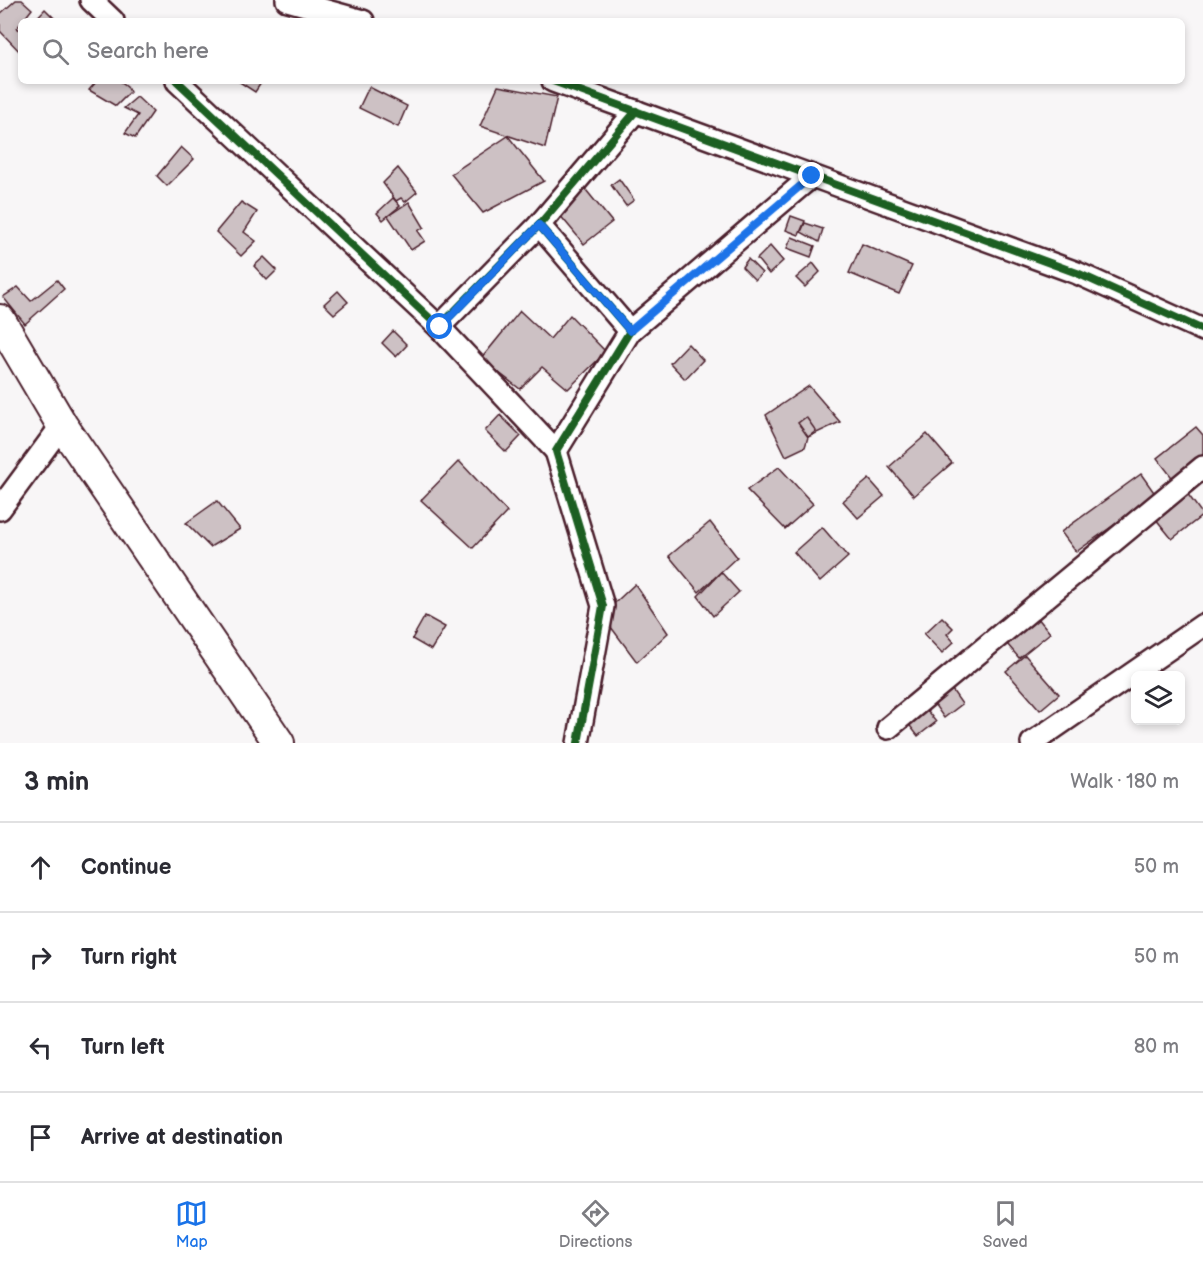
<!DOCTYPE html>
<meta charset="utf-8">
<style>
body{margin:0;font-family:"Balsamiq Sans",sans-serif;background:#f2f2f3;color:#2b2b33}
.controls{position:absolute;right:18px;bottom:18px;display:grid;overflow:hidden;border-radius:9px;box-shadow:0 3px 9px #0003}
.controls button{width:54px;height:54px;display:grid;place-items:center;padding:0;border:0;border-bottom:2px solid #e1e1e2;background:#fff;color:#2b2b33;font:30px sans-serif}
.stop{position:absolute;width:18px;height:18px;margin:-14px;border:4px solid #1a73e8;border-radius:50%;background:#fff}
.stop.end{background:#1a73e8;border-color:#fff;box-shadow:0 2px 6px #0008}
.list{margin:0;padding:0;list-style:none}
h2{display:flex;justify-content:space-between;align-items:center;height:78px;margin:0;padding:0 24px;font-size:26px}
h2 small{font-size:20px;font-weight:400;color:#7c7c81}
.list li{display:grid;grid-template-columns:39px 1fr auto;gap:18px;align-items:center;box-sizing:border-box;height:90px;padding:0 24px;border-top:2px solid #e1e1e2}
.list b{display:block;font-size:22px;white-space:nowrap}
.list em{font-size:20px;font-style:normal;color:#7c7c81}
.icon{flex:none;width:33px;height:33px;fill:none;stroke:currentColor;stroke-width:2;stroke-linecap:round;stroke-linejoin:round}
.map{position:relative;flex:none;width:1203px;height:743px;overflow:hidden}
.search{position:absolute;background:#fff;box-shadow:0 3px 9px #0003;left:18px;right:18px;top:18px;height:66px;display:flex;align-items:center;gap:15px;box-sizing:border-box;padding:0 21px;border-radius:9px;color:#7c7c81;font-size:22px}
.sheet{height:438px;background:#fff}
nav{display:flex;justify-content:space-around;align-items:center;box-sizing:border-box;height:84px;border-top:2px solid #e1e1e2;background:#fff;font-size:16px;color:#7c7c81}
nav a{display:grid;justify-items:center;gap:3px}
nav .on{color:#1a73e8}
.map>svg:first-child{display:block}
.building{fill:#cdc1c4;stroke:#4a1f2b;stroke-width:1.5}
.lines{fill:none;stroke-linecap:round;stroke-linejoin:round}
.minor-casing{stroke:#4a1f2b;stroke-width:26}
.secondary-casing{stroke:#4a1f2b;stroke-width:34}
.minor{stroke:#fff;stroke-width:21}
.secondary{stroke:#fff;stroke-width:30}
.cycleway-casing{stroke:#fff;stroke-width:11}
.cycleway{stroke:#1b5e20;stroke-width:8}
.route{stroke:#1a73e8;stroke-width:8}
</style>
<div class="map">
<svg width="1203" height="743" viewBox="0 0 1203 743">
<rect width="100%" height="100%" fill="#f8f6f7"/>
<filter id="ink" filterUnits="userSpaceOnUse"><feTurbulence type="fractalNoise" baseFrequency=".0167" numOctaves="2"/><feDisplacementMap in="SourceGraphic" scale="12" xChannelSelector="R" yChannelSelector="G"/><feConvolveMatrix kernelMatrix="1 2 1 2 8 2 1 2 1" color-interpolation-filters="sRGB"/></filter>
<g filter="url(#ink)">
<!-- building -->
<g class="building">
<polygon points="16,0 22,0 32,9 17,28 21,31 21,53 0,31 0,14"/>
<polygon points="45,9 54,18 50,21 34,21"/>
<polygon points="97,81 120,81 127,86 130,92 116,106 89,90"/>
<polygon points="238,81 257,81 261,83 255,92"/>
<polygon points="498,86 557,97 545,148 480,126"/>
<polygon points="369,87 407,106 398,127 359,108"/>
<polygon points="137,97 153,112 135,138 125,133 138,115 124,108"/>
<polygon points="508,136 544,181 483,213 451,174"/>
<polygon points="181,147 194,159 167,186 157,176"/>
<polygon points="398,168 417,192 405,202 401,198 396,201 383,183"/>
<polygon points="619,179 634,200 626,206 611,185"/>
<polygon points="582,185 612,222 584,244 554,208"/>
<polygon points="393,198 400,206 383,220 377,213"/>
<polygon points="241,202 257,212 244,232 256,241 241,256 216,232"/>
<polygon points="409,202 424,227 418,231 425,241 411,250 388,216"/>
<polygon points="791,216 805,221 799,235 786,230"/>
<polygon points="805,223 823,229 819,242 801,232"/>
<polygon points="792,237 815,246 811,257 787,248"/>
<polygon points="862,244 912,266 899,294 849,273"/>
<polygon points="770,246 783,261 769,274 757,259"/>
<polygon points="264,257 277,270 267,280 254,266"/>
<polygon points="748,259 762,273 755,280 742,267"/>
<polygon points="813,263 820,272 805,287 796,278"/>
<polygon points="57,280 64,289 25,324 3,297 18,287 31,301"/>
<polygon points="338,291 348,302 334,314 324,304"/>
<polygon points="520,311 550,339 570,315 606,352 568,389 542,367 520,389 481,359"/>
<polygon points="393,331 407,345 396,357 382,343"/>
<polygon points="688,344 703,360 685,379 670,363"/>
<polygon points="809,386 840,422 808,437 805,447 786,456 766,415"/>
<polygon points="500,415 521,436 506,452 485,431"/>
<polygon points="806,417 816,431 808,437 798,423"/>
<polygon points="1196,427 1203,435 1203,457 1174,480 1157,458"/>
<polygon points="927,434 952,463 914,496 889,467"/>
<polygon points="459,461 507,512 473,548 421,500"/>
<polygon points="779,467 813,504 785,529 747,490"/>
<polygon points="1141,474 1156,495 1076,552 1061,532"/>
<polygon points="869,479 884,496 858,518 843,501"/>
<polygon points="1187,493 1203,515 1172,539 1155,518"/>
<polygon points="217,501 240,529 210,547 186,523"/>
<polygon points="710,522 737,557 699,592 669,556"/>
<polygon points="822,527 848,557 820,582 794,552"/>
<polygon points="721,572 739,592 713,616 698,596"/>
<polygon points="635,584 668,633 637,662 602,615"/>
<polygon points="1033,612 1050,633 1019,658 1002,638"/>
<polygon points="425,616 445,627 431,650 412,639"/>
<polygon points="942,617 953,628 947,634 954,642 942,653 924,634"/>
<polygon points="1025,655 1059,694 1040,710 1006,671"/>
<polygon points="950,687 962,704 944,718 932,701"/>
<polygon points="921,703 936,722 918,736 903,717"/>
</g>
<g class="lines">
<!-- minor casing -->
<g class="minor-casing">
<g id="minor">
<polyline points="91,0 113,21"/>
<polyline points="287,0 363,21"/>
<polyline points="177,81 439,327 539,225 636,111"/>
<polyline points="553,81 1077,273 1203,330"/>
<polyline points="539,225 630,331 556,451 603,606 578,743"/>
<polyline points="439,327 556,451"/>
<polyline points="630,331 812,176"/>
<polyline points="0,509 62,425"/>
<polyline points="888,728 1203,467"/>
<polyline points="1032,743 1203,625"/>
</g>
</g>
<!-- secondary casing -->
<g class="secondary-casing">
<polyline id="secondary" points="0,320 62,425 279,743"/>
</g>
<!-- minor -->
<use href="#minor" class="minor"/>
<!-- secondary -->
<use href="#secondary" class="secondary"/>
<!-- cycleway casing -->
<g class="cycleway-casing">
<g id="cycleway">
<polyline points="177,81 439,327 539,225 636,111"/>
<polyline points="553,81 1077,273 1203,330"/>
<polyline points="539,225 630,331 556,451 603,606 578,743"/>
</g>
</g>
<!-- cycleway -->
<use href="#cycleway" class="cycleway"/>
</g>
</g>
<g class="lines" filter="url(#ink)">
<!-- route -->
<polyline class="route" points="440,327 539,225 630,331 812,176"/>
</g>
</svg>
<div class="controls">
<button><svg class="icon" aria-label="layers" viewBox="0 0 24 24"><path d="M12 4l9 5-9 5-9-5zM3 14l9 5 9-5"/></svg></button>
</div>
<div class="stop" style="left:440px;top:327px"></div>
<div class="stop end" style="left:812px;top:176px"></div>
<div class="search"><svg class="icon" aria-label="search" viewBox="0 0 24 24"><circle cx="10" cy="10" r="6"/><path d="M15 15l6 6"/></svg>Search here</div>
</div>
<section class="sheet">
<h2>3 min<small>Walk · 180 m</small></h2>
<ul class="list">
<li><svg class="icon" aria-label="ahead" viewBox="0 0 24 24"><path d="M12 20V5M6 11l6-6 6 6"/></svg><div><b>Continue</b></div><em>50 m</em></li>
<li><svg class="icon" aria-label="right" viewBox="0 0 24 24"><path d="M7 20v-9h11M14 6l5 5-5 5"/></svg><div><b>Turn right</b></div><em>50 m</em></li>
<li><svg class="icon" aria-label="left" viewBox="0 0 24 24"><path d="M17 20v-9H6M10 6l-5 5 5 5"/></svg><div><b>Turn left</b></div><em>80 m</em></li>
<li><svg class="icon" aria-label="arrive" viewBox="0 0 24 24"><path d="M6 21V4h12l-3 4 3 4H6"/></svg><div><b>Arrive at destination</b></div></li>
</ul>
</section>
<nav>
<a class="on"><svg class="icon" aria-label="map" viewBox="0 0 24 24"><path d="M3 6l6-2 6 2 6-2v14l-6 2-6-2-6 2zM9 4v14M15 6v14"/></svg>Map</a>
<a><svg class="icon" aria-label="directions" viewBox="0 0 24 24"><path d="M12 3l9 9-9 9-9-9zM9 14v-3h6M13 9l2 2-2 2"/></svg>Directions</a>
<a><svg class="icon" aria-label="saved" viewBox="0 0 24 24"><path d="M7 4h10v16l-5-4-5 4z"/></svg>Saved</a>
</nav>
